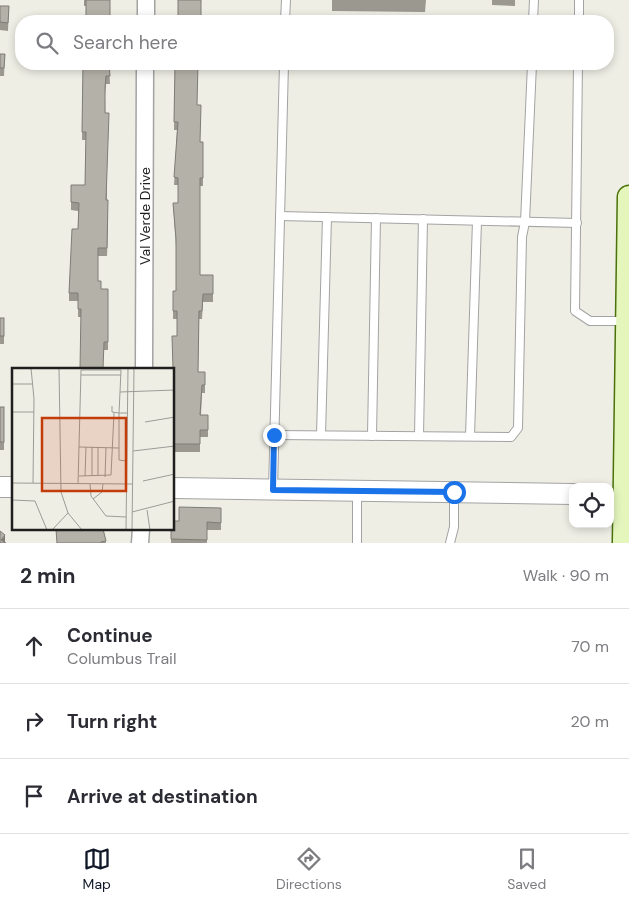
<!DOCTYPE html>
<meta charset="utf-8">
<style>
body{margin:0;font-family:"DM Sans",sans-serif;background:#f7f7f7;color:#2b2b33}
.controls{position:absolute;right:15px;bottom:15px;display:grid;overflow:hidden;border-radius:10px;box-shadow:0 2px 8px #0003}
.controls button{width:45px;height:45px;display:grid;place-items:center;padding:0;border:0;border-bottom:1px solid #e1e1e2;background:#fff;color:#2b2b33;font:25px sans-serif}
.stop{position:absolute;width:15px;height:15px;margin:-11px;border:4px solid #1a73e8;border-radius:50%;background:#fff}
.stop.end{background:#1a73e8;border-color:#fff;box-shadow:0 1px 5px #0008}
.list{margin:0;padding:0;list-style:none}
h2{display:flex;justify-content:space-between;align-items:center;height:65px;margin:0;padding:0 20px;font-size:21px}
h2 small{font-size:16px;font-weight:400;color:#7c7c81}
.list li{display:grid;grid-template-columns:32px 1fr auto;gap:15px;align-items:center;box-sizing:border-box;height:75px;padding:0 20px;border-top:1px solid #e1e1e2}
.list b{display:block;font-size:19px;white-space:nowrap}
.list p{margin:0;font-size:16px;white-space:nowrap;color:#7c7c81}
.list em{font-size:16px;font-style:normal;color:#7c7c81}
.icon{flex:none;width:28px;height:28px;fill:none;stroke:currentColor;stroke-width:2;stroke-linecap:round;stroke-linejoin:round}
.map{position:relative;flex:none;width:629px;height:543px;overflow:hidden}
.search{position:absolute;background:#fff;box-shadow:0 2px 8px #0003;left:15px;right:15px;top:15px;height:55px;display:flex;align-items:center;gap:12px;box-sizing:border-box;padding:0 18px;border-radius:20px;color:#7c7c81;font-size:19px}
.sheet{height:290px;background:#fff}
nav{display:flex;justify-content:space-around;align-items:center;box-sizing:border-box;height:70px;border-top:1px solid #e1e1e2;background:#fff;font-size:14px;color:#7c7c81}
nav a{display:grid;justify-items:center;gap:2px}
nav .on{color:#111827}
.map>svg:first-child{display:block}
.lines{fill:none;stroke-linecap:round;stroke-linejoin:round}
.service-casing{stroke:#a3a3a3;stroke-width:10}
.minor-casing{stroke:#a3a3a3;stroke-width:19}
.tertiary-casing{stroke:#a3a3a3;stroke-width:22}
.secondary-casing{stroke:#4a710a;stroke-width:25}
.service{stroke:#fff;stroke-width:8}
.minor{stroke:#fff;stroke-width:16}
.tertiary{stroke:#fff;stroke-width:20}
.secondary{stroke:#e4f6bc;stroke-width:22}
.wall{fill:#9b9890}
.shaded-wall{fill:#7e7c76}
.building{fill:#b4b1a8;stroke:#7e7c76}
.route{stroke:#1a73e8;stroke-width:6}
.labels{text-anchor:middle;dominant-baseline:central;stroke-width:4;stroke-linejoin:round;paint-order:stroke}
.street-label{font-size:14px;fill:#1f1f1f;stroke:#fff}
.inset-road{fill:none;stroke:#9c9b96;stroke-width:1}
.view{fill:#c33c0a;fill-opacity:0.15;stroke:#c33c0a;stroke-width:2.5}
.inset-edge{fill:none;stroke:#1f1f1f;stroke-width:2.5}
</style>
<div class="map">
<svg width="629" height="543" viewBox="0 0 629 543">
<rect width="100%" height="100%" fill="#efeee5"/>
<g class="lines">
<!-- service casing -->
<g class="service-casing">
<g id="service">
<polyline points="285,21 286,0"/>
<polyline points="533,21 534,0"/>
<polyline points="579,21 579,0"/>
<polyline points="578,64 575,311 590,321 625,321"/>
<polyline points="280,216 577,223"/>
<polyline points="275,435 511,437 518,428 522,237 525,222 532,64"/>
<polyline points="321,435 327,217"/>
<polyline points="372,436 376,218"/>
<polyline points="419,436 423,219"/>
<polyline points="470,436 477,221"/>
<polyline points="273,489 284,64"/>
<polyline points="357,491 357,543"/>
<polyline points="450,543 454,527 454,493"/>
</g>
</g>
<!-- minor casing -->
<g class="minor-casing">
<g id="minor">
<polyline points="146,21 146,0"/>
<polyline points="144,369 145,64"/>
<polyline points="140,543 141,529"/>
</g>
</g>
<!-- tertiary casing -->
<g class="tertiary-casing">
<g id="tertiary">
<polyline points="0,487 14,487"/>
<polyline points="174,488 573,494"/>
</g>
</g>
<!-- secondary casing -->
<g class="secondary-casing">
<polyline id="secondary" points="624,543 629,197"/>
</g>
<!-- service -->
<use href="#service" class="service"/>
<!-- minor -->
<use href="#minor" class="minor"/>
<!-- tertiary -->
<use href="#tertiary" class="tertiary"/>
<!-- secondary -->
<use href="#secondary" class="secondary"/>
</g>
<!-- wall -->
<g class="wall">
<polygon points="84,0 110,0 86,6 84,6"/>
<polygon points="332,0 426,0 425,12 332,11"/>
<polygon points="492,0 515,0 515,6 492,5"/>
<polygon points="0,6 9,6 8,31 0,30"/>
<polygon points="0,54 5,54 4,76 0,76"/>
<polygon points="83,64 109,64 110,84 106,84 105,96 107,200 108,229 107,256 98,256 98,281 101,289 108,289 108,350 104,350 81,317 78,317 78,301 69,301 69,293 78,229 78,211 71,210 71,185 85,185 86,140 82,140"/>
<polygon points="175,64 197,105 200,142 203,142 203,186 200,186 200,275 213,275 213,302 203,302 202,319 199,319 198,372 205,372 205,393 202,393 201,415 208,415 208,437 200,437 200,452 174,452 174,369 177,336 177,319 173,319 173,291 176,291 176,247 173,203 178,203 178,185 174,185 177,130 174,130"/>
<rect x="0" y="318" width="4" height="26"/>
<rect x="0" y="407" width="4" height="43"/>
<polygon points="221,508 221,530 207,530 207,543 171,543 171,529 179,521"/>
<polygon points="56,529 103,529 106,543 57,543"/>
</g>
<!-- shaded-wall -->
<polygon class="shaded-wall" points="5,535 5,543 1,540"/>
<!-- building -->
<g class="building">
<rect x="86" y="0" width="24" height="21"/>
<rect x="178" y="0" width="23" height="21"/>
<polygon points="0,6 9,6 8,23 0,22"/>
<polygon points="0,54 5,54 4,68 0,68"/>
<polygon points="83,64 109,64 110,76 106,76 105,88 105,113 109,113 106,200 108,200 107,248 98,248 98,281 101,281 101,289 108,289 108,342 104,342 103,369 80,369 81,309 78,309 78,293 69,293 72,229 78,229 79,203 71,202 71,185 85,185 86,132 82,132"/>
<polygon points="175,64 198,64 197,105 201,105 200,142 203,142 203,178 200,178 200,275 213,275 213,294 203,294 202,311 199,311 198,372 205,372 205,385 202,385 200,415 208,415 208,430 200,430 200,444 174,444 174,369 173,369 172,336 177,336 177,311 173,311 173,291 176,291 176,239 173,203 178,203 178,178 174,177 178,122 174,122"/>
<rect x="0" y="318" width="4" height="18"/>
<rect x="0" y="407" width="4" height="35"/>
<polygon points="179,507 221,508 221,523 207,522 207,540 171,539 171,529 174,529 174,521 179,521"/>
<polygon points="56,529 103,529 106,541 101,542 101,543 57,543"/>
<polygon points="0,531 5,535 1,540 6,543 0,543"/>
</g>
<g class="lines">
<!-- route -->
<polyline class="route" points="274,435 273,490 454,492"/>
</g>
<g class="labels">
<!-- street labels -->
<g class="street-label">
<text transform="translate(145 216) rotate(-90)">Val Verde Drive</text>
</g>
</g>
<!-- overview -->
<g transform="translate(12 368)">
<rect width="162" height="162" fill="#efeee5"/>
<path class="inset-road" d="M 19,0 L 22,31 L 21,115M 47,0 L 49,124 L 56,145 L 70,162M 69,7 L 109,7M 0,16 L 21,16M 100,38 L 100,44 L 107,45 L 108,24M 0,44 L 22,44M 133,54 L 163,49M 67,79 L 107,80M 121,83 L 163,78M 114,93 L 107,92 L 107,45 L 115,45M 67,108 L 99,107 L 102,45M 73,108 L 74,79M 80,108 L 80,79M 86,108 L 86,79M 93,109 L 94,80M 131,113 L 163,106M 0,115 L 120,116M 66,116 L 69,2 L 109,2 L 108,24 L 163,22M 78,116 L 79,128 L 94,148 L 114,149M 81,131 L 90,124 L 91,116M 0,132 L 23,133 L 35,162M 135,142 L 138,162M 120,144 L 163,133M 40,162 L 56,145M 114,162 L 116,0M 120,162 L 122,0"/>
<path class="view" d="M 30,50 L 114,50 L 114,123 L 30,123 Z"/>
<rect width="162" height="162" class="inset-edge"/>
</g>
</svg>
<div class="controls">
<button><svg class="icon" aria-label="locate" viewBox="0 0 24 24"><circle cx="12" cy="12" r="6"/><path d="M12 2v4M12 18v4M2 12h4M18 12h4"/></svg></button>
</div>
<div class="stop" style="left:454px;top:492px"></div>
<div class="stop end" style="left:274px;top:435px"></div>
<div class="search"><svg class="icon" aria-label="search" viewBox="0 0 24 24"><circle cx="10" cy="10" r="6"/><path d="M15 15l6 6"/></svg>Search here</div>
</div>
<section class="sheet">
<h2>2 min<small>Walk · 90 m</small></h2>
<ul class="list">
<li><svg class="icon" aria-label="ahead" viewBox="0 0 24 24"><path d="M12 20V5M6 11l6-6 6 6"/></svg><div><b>Continue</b><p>Columbus Trail</p></div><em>70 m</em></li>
<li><svg class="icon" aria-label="right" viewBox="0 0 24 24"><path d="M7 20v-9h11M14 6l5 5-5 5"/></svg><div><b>Turn right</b></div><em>20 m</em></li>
<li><svg class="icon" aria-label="arrive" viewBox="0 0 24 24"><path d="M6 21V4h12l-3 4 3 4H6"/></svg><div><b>Arrive at destination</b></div></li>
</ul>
</section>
<nav>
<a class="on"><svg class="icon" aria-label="map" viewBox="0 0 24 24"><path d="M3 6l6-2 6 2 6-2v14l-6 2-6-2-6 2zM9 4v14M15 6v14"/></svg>Map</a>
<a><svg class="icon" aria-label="directions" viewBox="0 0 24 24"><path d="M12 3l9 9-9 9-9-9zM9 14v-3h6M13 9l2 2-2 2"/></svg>Directions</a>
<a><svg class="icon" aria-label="saved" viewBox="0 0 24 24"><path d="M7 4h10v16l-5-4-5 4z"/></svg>Saved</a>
</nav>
